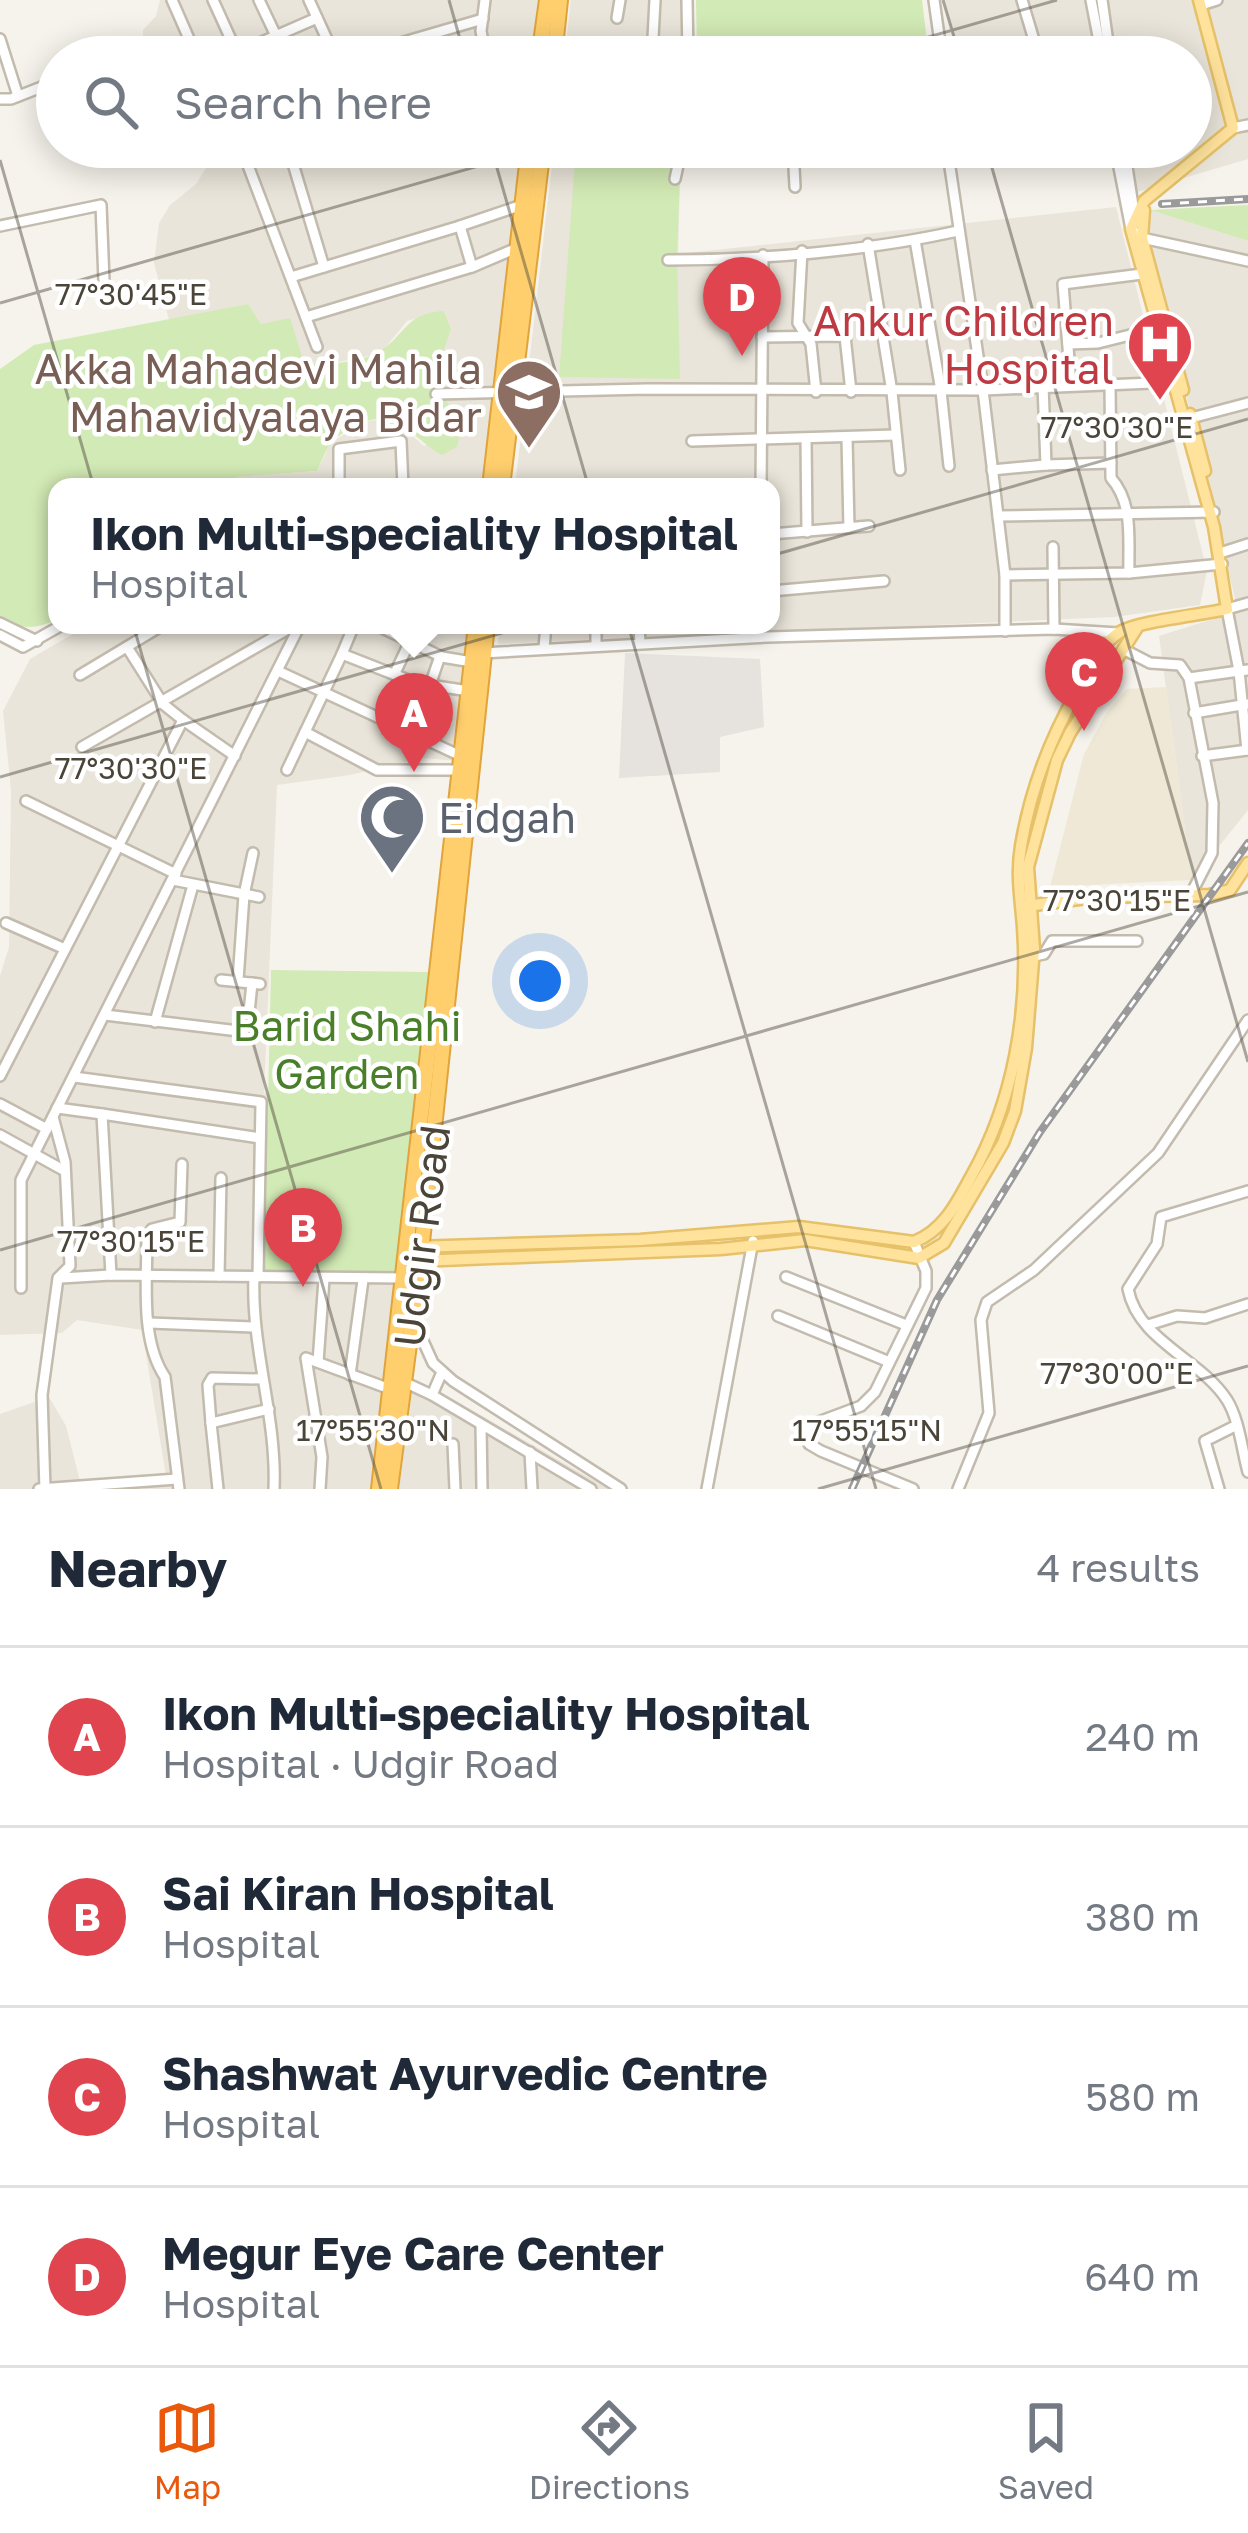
<!DOCTYPE html>
<meta charset="utf-8">
<style>
body{margin:0;font-family:"Golos Text",sans-serif;background:#f2f2f3;color:#1f2937}
.you{position:absolute;left:540px;top:981px;width:42px;height:42px;margin:-30px;border:9px solid #fff;border-radius:50%;background:#1a73e8;box-shadow:0 0 0 18px #1a73e833}
.badge{display:grid;place-items:center;width:78px;height:78px;border-radius:50%;background:#ea580c;color:#fff;font-size:39px;font-weight:700}
.pin{position:absolute;translate:-50% -99px;filter:drop-shadow(0 3px 6px #0008)}
.pin::after{content:'';position:absolute;top:63px;width:42px;height:36px;background:inherit;clip-path:polygon(0 0,100% 0,50% 100%)}
.popup{position:absolute;left:48px;top:478px;width:732px;height:156px;box-sizing:border-box;display:grid;place-content:center;border-radius:24px;background:#fff;filter:drop-shadow(0 3px 9px #0005);font-size:39px;white-space:nowrap;color:#747a83}
.popup b{font-size:45px;color:#1f2937}
.popup::after{content:'';position:absolute;left:50%;top:100%;margin-left:-24px;border:24px solid transparent;border-top-color:#fff}
.list{margin:0;padding:0;list-style:none}
h2{display:flex;justify-content:space-between;align-items:center;height:156px;margin:0;padding:0 48px;font-size:51px}
h2 small{font-size:39px;font-weight:400;color:#747a83}
.list li{display:grid;grid-template-columns:78px 1fr auto;gap:36px;align-items:center;box-sizing:border-box;height:180px;padding:0 48px;border-top:3px solid #e0e1e3}
.list b{display:block;font-size:45px;white-space:nowrap}
.list p{margin:0;font-size:39px;white-space:nowrap;color:#747a83}
.list em{font-size:39px;font-style:normal;color:#747a83}
.icon{flex:none;width:66px;height:66px;fill:none;stroke:currentColor;stroke-width:2;stroke-linecap:round;stroke-linejoin:round}
.map{position:relative;flex:none;width:1248px;height:1489px;overflow:hidden}
.search{position:absolute;background:#fff;box-shadow:0 6px 30px #0003;left:36px;right:36px;top:36px;height:132px;display:flex;align-items:center;gap:30px;box-sizing:border-box;padding:0 42px;border-radius:66px;color:#747a83;font-size:45px}
.sheet{height:876px;background:#fff}
nav{display:flex;justify-content:space-around;align-items:center;box-sizing:border-box;height:168px;border-top:3px solid #e0e1e3;background:#fff;font-size:33px;color:#747a83}
nav a{display:grid;justify-items:center;gap:6px}
nav .on{color:#ea580c}
.map>svg:first-child{display:block}
.residential{fill:#eae5da}
.industrial{fill:#e6e2dd}
.education{fill:#efe8d6}
.green{fill:#d2eab5}
.lines{fill:none;stroke-linecap:round;stroke-linejoin:round}
.minor-casing{stroke:#c2bbae;stroke-width:14}
.major-casing{stroke:#e6c16a;stroke-width:15}
.highway-casing{stroke:#e0a43c;stroke-width:18}
.minor{stroke:#fff;stroke-width:9}
.major{stroke:#ffe39c;stroke-width:10}
.highway{stroke:#ffcf6e;stroke-width:14}
.rail-casing{stroke:#9a9a9a;stroke-width:8}
.rail{stroke:#fff;stroke-width:3;stroke-dasharray:9;stroke-linecap:butt}
.ticks{fill:none;stroke:#4b4439;stroke-width:3;stroke-opacity:0.45}
.labels{text-anchor:middle;dominant-baseline:central;stroke-width:9;stroke-linejoin:round;paint-order:stroke}
.health-label{font-size:42px;fill:#be3a42;stroke:#fff;text-anchor:end}
.education-label{font-size:42px;fill:#785e54;stroke:#fff;text-anchor:end}
.worship-label{font-size:42px;fill:#5b616d;stroke:#fff;text-anchor:start}
.park-label{font-size:42px;fill:#4a7f2a;stroke:#fff}
.street-label{font-size:42px;fill:#4b4439;stroke:#fff}
.ticks-label{font-size:30px;text-anchor:middle;fill:#4b4439;stroke:#fff;stroke-width:9;stroke-linejoin:round;paint-order:stroke}
</style>
<div class="map">
<svg width="1248" height="1489" viewBox="0 0 1248 1489">
<rect width="100%" height="100%" fill="#f6f3ec"/>
<!-- residential -->
<g class="residential">
<polygon points="160,0 542,0 536,57 150,57 143,45 143,30 156,16"/>
<polygon points="571,0 687,0 684,57 564,57"/>
<polygon points="944,0 1248,0 1248,159 1137,192 1132,147 1191,147 1191,57 1123,57 1120,38 958,57"/>
<polygon points="214,147 527,147 490,487 235,487 235,477 317,471 330,444 360,423 380,419 395,421 424,446 461,431 436,375 451,329 444,311 407,321 385,348 374,355 323,365 304,364 261,324 248,304 169,320 154,263 159,223 170,205 196,184 213,157"/>
<polygon points="554,147 681,147 678,254 1116,207 1207,571 1200,605 1114,617 498,644 500,625 771,625 771,487 515,487"/>
<polygon points="1150,210 1248,241 1248,810 1192,880 1159,636 1238,611 1147,233"/>
<polygon points="88,625 475,625 459,761 422,758 350,775 277,785 264,1093 271,1095 406,1286 373,1489 140,1489 167,1482 142,1330 77,1320 62,1333 0,1335 0,976 9,947 11,790 3,711 30,659"/>
<polygon points="412,1391 451,1398 609,1489 399,1489"/>
<polygon points="49,1397 66,1426 82,1489 0,1489 0,1414"/>
</g>
<!-- industrial -->
<polygon class="industrial" points="625,653 760,659 764,727 720,737 720,772 619,778"/>
<!-- education -->
<polygon class="education" points="1166,687 1192,880 1050,887 1084,754 1107,712 1127,689"/>
<!-- green -->
<g class="green">
<polygon points="696,0 922,0 929,57 697,57"/>
<polygon points="576,147 634,147 647,167 668,147 681,147 677,255 680,379 559,377"/>
<polygon points="1248,205 1248,241 1150,210"/>
<path d="M 248,304 L 261,324 L 290,318 L 304,363 C 326,365 361,363 380,351 C 407,334 405,313 444,311 L 451,329 L 436,375 L 461,432 L 457,447 L 442,455 C 424,446 410,427 393,421 C 374,413 343,429 331,444 C 325,450 321,463 317,471 L 236,477 L 235,487 L 57,487 L 57,619 C 36,630 21,629 0,619 L 0,369 L 34,345 Z"/>
<polygon points="271,970 431,972 403,1273 264,1270"/>
</g>
<g class="lines">
<!-- minor casing -->
<g class="minor-casing">
<g id="minor">
<polyline points="172,0 197,57"/>
<polyline points="213,0 238,55"/>
<polyline points="259,0 286,57"/>
<polyline points="309,0 335,57"/>
<polyline points="485,0 481,31 486,57"/>
<polyline points="687,0 688,57"/>
<polyline points="934,0 942,57"/>
<polyline points="1022,0 1039,57"/>
<polyline points="1091,0 1102,57"/>
<polyline points="1102,0 1110,57"/>
<polyline points="1201,5 1217,0"/>
<polyline points="617,18 620,0"/>
<polyline points="0,39 18,96"/>
<polyline points="227,57 317,18"/>
<polyline points="352,57 483,19"/>
<polyline points="504,57 540,42"/>
<polyline points="652,57 655,0"/>
<polyline points="1038,57 1100,45"/>
<polyline points="0,99 11,99 57,81"/>
<polyline points="1233,128 1248,125"/>
<polyline points="241,147 317,347"/>
<polyline points="288,147 324,267"/>
<polyline points="793,147 795,187"/>
<polyline points="947,147 983,390 1005,575 1129,573 1222,564"/>
<polyline points="1115,147 1131,229 1142,238 1248,261"/>
<polyline points="1124,147 1135,219"/>
<polyline points="419,161 468,147"/>
<polyline points="675,179 682,147"/>
<polyline points="0,226 101,205 104,281"/>
<polyline points="915,240 941,391 949,466"/>
<polyline points="868,244 892,392 900,470"/>
<polyline points="802,251 798,323 811,344 816,392"/>
<path d="M 668,260 C 761,260 867,251 958,231"/>
<polyline points="472,267 460,226 522,205"/>
<polyline points="291,277 460,226"/>
<polyline points="306,317 472,267 517,248"/>
<polyline points="762,337 845,336 851,392"/>
<polyline points="1068,344 1098,343 1158,328"/>
<polyline points="1071,385 1063,284 1142,274"/>
<path d="M 1110,385 L 1111,478 C 1134,504 1128,540 1129,573"/>
<polyline points="436,394 647,389 983,390 1176,382"/>
<polyline points="1191,418 1248,403"/>
<polyline points="847,438 849,528"/>
<polyline points="806,439 807,532"/>
<polyline points="692,441 895,435"/>
<polyline points="1046,465 1111,463"/>
<polyline points="992,470 1046,465 1043,385"/>
<polyline points="339,487 339,449 401,441 403,487"/>
<polyline points="761,487 763,255"/>
<polyline points="998,516 1214,512"/>
<polyline points="771,534 869,526"/>
<polyline points="1053,547 1054,629"/>
<polyline points="1220,553 1248,544"/>
<polyline points="771,591 884,581"/>
<polyline points="1248,603 1227,609 1239,671 1248,670"/>
<polyline points="0,623 37,641"/>
<polyline points="376,625 442,657 472,662"/>
<polyline points="639,625 640,643"/>
<polyline points="1005,631 1005,575"/>
<polyline points="0,635 23,647 62,625"/>
<polyline points="596,646 596,625"/>
<polyline points="127,647 163,704 183,720"/>
<polyline points="544,648 546,625"/>
<polyline points="1123,649 1150,663 1180,665 1189,678 1213,803 1212,853 1191,894"/>
<polyline points="482,653 768,637 1054,629 1118,633"/>
<polyline points="342,654 354,625"/>
<polyline points="278,671 463,757"/>
<polyline points="395,673 410,641"/>
<polyline points="80,675 163,625"/>
<polyline points="1189,678 1239,671 1247,750"/>
<polyline points="1194,713 1248,704"/>
<polyline points="305,732 377,770 464,770"/>
<polyline points="413,735 440,656"/>
<polyline points="82,747 295,625"/>
<polyline points="1202,756 1248,750"/>
<polyline points="287,770 342,654 416,683 469,691"/>
<polyline points="26,801 176,874"/>
<polyline points="173,880 259,897"/>
<polyline points="6,923 65,949"/>
<polyline points="1034,956 1044,954 1052,941 1137,941"/>
<polyline points="221,980 260,984"/>
<polyline points="238,980 244,895 253,853"/>
<polyline points="105,1015 247,1032 252,983"/>
<polyline points="155,1022 193,885"/>
<polyline points="0,1076 183,720 235,756"/>
<polyline points="74,1077 261,1102 258,1277"/>
<polyline points="0,1104 47,1129"/>
<polyline points="57,1108 102,1114"/>
<polyline points="0,1135 65,1171"/>
<path d="M 1248,1191 L 1161,1217 L 1157,1244 L 1128,1289 C 1138,1341 1201,1359 1227,1400 C 1239,1419 1242,1450 1248,1472"/>
<polyline points="111,1275 102,1114 260,1138"/>
<polyline points="219,1276 221,1178"/>
<path d="M 254,1277 C 251,1349 277,1417 274,1489"/>
<polyline points="786,1277 906,1325"/>
<polyline points="61,1278 111,1275 403,1278"/>
<polyline points="21,1288 21,1180 300,625"/>
<polyline points="778,1316 887,1361"/>
<polyline points="414,1321 433,1363 453,1381 621,1489"/>
<polyline points="150,1323 253,1327"/>
<polyline points="1148,1325 1177,1316 1205,1318 1248,1304"/>
<polyline points="318,1362 324,1279"/>
<polyline points="442,1372 432,1395 591,1489"/>
<polyline points="350,1375 363,1280"/>
<polyline points="404,1382 432,1395"/>
<polyline points="211,1423 208,1385 212,1378 262,1379"/>
<polyline points="481,1425 482,1489"/>
<polyline points="453,1444 455,1489"/>
<polyline points="530,1452 532,1489"/>
<polyline points="39,1489 177,1479"/>
<polyline points="45,1489 42,1395 58,1278 70,1266 65,1162 53,1117"/>
<path d="M 179,1489 L 165,1377 C 140,1340 147,1281 147,1237 L 152,1229 L 180,1222 L 182,1164"/>
<polyline points="218,1489 211,1423 269,1409"/>
<polyline points="320,1489 322,1457 306,1358 390,1389"/>
<polyline points="707,1489 753,1241"/>
<polyline points="913,1489 821,1451 809,1444 806,1436 813,1424 861,1406 875,1392 926,1288 926,1271 914,1242"/>
<polyline points="958,1489 989,1413 981,1320 987,1302 1034,1270 1158,1153 1248,1020"/>
<polyline points="1219,1489 1205,1441 1235,1426"/>
</g>
</g>
<!-- major casing -->
<g class="major-casing">
<g id="major">
<polyline points="1144,210 1142,238 1183,390"/>
<polyline points="1190,414 1205,471"/>
<polyline points="1027,906 1094,897 1209,895 1230,890 1248,863"/>
<path d="M 414,1247 L 640,1240 L 799,1227 L 914,1242 C 944,1230 957,1203 972,1175 C 1013,1102 1029,1012 1023,928 C 1021,899 1016,875 1021,846 C 1030,792 1050,739 1077,692 C 1088,673 1100,644 1120,632 C 1139,621 1201,615 1227,609 L 1214,527 L 1131,229 L 1144,201 L 1233,128 L 1199,0"/>
<polyline points="418,1261 721,1249 805,1240 919,1258 944,1243 1003,1143 1015,1111 1026,1048 1034,949 1028,867 1057,760 1070,733 1138,626"/>
</g>
</g>
<!-- highway casing -->
<g class="highway-casing">
<g id="highway">
<polyline points="539,57 547,0"/>
<polyline points="554,57 560,0"/>
<polyline points="490,487 529,147"/>
<polyline points="502,487 543,147"/>
<polyline points="379,1489 476,625"/>
<polyline points="390,1489 420,1261 487,625"/>
</g>
</g>
<!-- minor -->
<use href="#minor" class="minor"/>
<!-- major -->
<use href="#major" class="major"/>
<!-- highway -->
<use href="#highway" class="highway"/>
<!-- rail casing -->
<g class="rail-casing">
<g id="rail">
<polyline points="1162,204 1248,199"/>
<polyline points="852,1489 937,1300 1040,1132 1248,843"/>
</g>
</g>
<!-- rail -->
<use href="#rail" class="rail"/>
</g>
<!-- ticks -->
<path class="ticks" d="M 449,0 L 465,57M 943,0 L 960,57M 859,57 L 1057,0M 491,147 L 876,1489M 986,147 L 1248,1062M 0,160 L 381,1489M 0,303 L 545,147M 0,777 L 1248,419M 0,1250 L 1248,892M 818,1489 L 1248,1366"/>
<!-- icons -->
<defs>
<g id="hospital-pin" transform="scale(3.45)"><path d="M0 17L-7.5 6A9.5 9.5 0 1 1 7.5 6Z" fill="#e0444e" stroke="#fff"/><path d="M-5-5h3v3.5h4V-5h3V5h-3V1.5h-4V5h-3Z" fill="#fff"/></g>
<g id="university-pin" transform="scale(3.45)"><path d="M0 17L-7.5 6A9.5 9.5 0 1 1 7.5 6Z" fill="#8d6e63" stroke="#fff"/><path d="M0-5L7-2L0 1L-7-2ZM-4 1L0 2.5L4 1V4Q0 6-4 4Z" fill="#fff"/></g>
<g id="mosque-pin" transform="scale(3.45)"><path d="M0 17L-7.5 6A9.5 9.5 0 1 1 7.5 6Z" fill="#6b7280" stroke="#fff"/><path d="M3.5-4.9A6 6 0 1 0 3.5 4.9A5 5 0 1 1 3.5-4.9Z" fill="#fff"/></g>
</defs>
<g fill-rule="evenodd">
<use href="#hospital-pin" x="1160" y="344"/>
<use href="#university-pin" x="529" y="392"/>
<use href="#mosque-pin" x="392" y="817"/>
</g>
<g class="labels">
<!-- health labels -->
<g class="health-label">
<text x="1114" y="320">Ankur Children<tspan x="1114" dy="48">Hospital</tspan></text>
</g>
<!-- education labels -->
<g class="education-label">
<text x="482" y="368">Akka Mahadevi Mahila<tspan x="482" dy="48">Mahavidyalaya Bidar</tspan></text>
</g>
<!-- worship labels -->
<g class="worship-label">
<text x="438" y="817">Eidgah</text>
</g>
<!-- park labels -->
<g class="park-label">
<text x="347" y="1025">Barid Shahi<tspan x="347" dy="48">Garden</tspan></text>
</g>
<!-- street labels -->
<g class="street-label">
<text transform="translate(421 1236) rotate(-83)">Udgir Road</text>
</g>
</g>
<g class="ticks-label">
<text x="131" y="305">77°30'45"E</text>
<text x="1117" y="438">77°30'30"E</text>
<text x="131" y="779">77°30'30"E</text>
<text x="1117" y="911">77°30'15"E</text>
<text x="131" y="1252">77°30'15"E</text>
<text x="1117" y="1384">77°30'00"E</text>
<text x="373" y="1441">17°55'30"N</text>
<text x="867" y="1441">17°55'15"N</text>
</g>
</svg>
<div class="you"></div>
<div class="pin badge" style="left:414px;top:772px;background:#e0444e">A</div>
<div class="popup"><b>Ikon Multi-speciality Hospital</b>Hospital</div>
<div class="pin badge" style="left:303px;top:1287px;background:#e0444e">B</div>
<div class="pin badge" style="left:1084px;top:731px;background:#e0444e">C</div>
<div class="pin badge" style="left:742px;top:356px;background:#e0444e">D</div>
<div class="search"><svg class="icon" aria-label="search" viewBox="0 0 24 24"><circle cx="10" cy="10" r="6"/><path d="M15 15l6 6"/></svg>Search here</div>
</div>
<section class="sheet">
<h2>Nearby<small>4 results</small></h2>
<ul class="list">
<li><span class="badge" style="background:#e0444e">A</span><div><b>Ikon Multi-speciality Hospital</b><p>Hospital · Udgir Road</p></div><em>240 m</em></li>
<li><span class="badge" style="background:#e0444e">B</span><div><b>Sai Kiran Hospital</b><p>Hospital</p></div><em>380 m</em></li>
<li><span class="badge" style="background:#e0444e">C</span><div><b>Shashwat Ayurvedic Centre</b><p>Hospital</p></div><em>580 m</em></li>
<li><span class="badge" style="background:#e0444e">D</span><div><b>Megur Eye Care Center</b><p>Hospital</p></div><em>640 m</em></li>
</ul>
</section>
<nav>
<a class="on"><svg class="icon" aria-label="map" viewBox="0 0 24 24"><path d="M3 6l6-2 6 2 6-2v14l-6 2-6-2-6 2zM9 4v14M15 6v14"/></svg>Map</a>
<a><svg class="icon" aria-label="directions" viewBox="0 0 24 24"><path d="M12 3l9 9-9 9-9-9zM9 14v-3h6M13 9l2 2-2 2"/></svg>Directions</a>
<a><svg class="icon" aria-label="saved" viewBox="0 0 24 24"><path d="M7 4h10v16l-5-4-5 4z"/></svg>Saved</a>
</nav>
